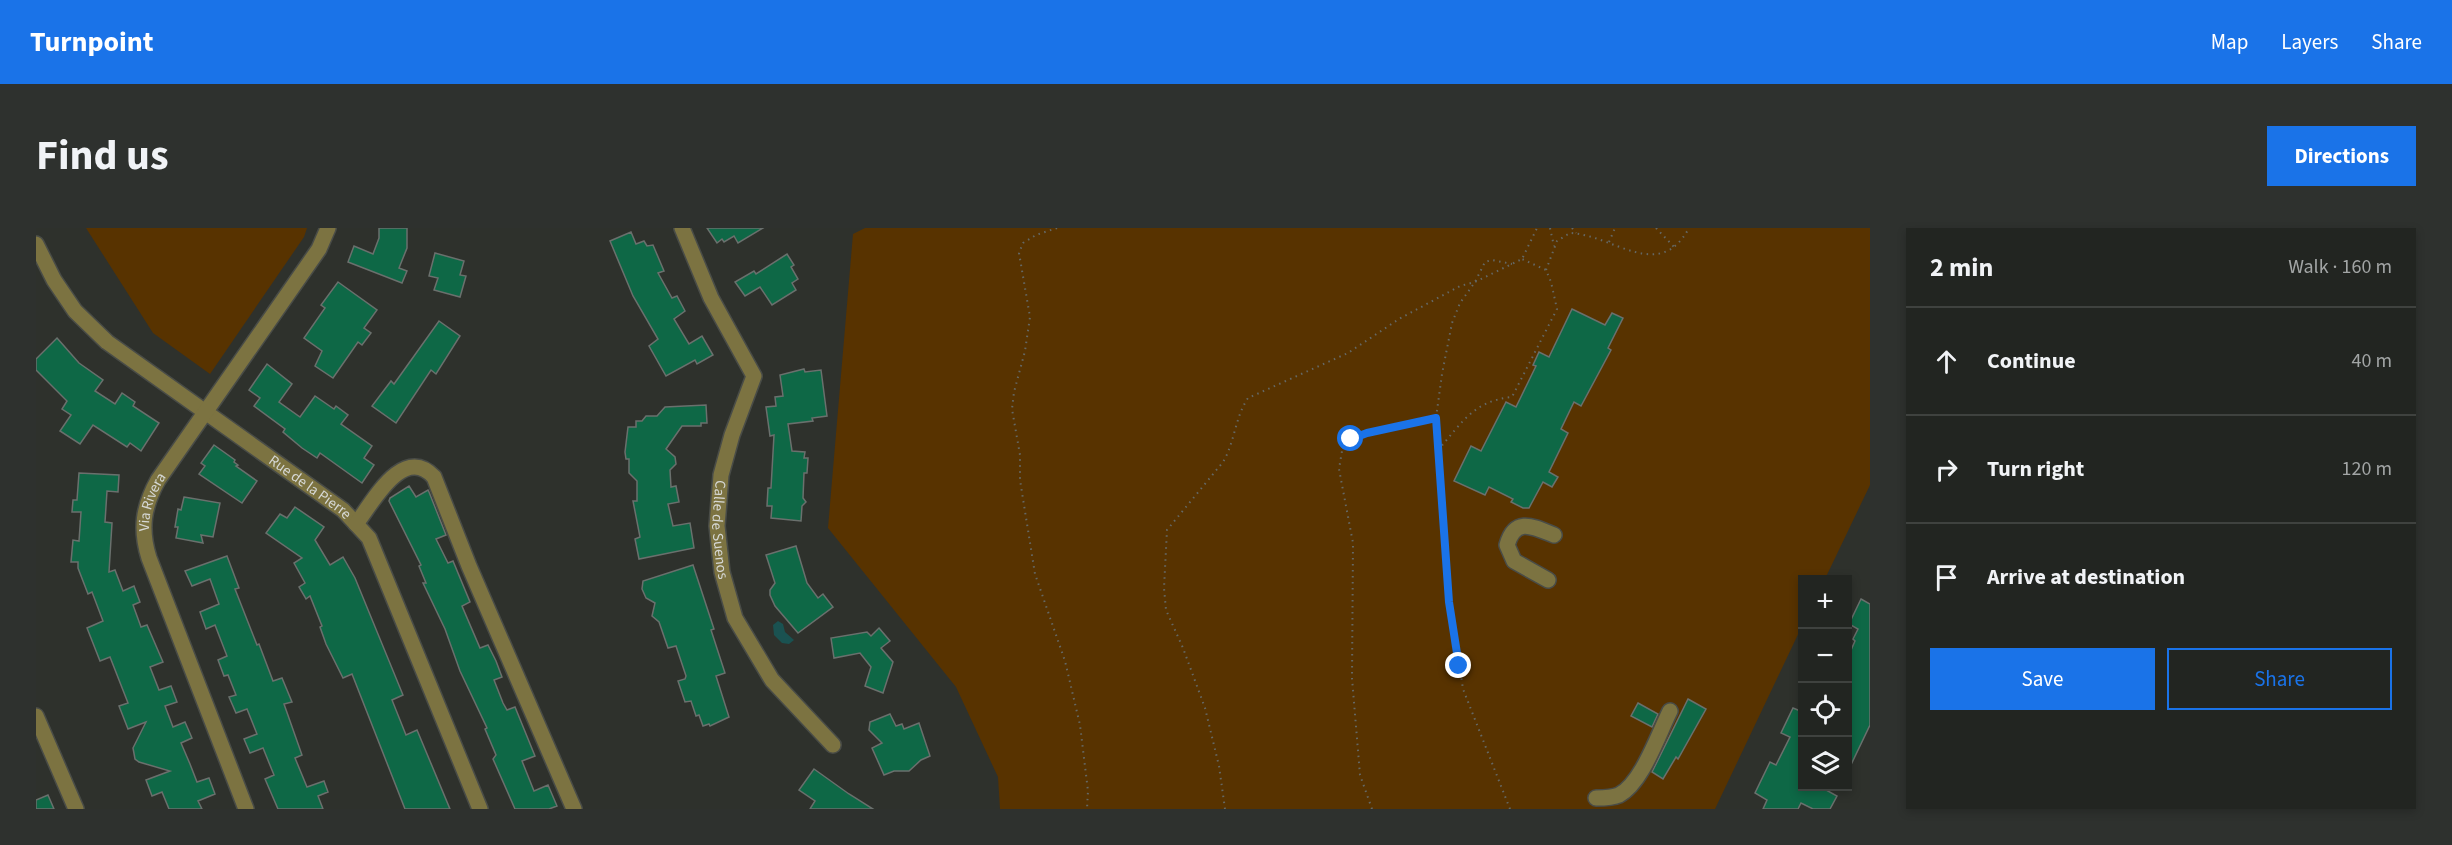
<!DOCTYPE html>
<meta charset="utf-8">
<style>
body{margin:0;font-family:"Source Sans 3",sans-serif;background:#2e312e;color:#f1f3f6}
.controls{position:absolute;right:18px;bottom:18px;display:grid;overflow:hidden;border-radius:0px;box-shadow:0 3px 9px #0003}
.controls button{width:54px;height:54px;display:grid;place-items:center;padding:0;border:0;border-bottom:2px solid #3f423f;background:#222521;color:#f1f3f6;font:30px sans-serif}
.stop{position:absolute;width:18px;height:18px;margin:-14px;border:4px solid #1a73e8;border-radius:50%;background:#fff}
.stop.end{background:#1a73e8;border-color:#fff;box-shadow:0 2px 6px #0008}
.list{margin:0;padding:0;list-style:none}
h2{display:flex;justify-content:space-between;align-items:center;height:78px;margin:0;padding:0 24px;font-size:26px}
h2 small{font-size:20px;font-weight:400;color:#a2a5a5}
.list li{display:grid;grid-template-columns:39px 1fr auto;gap:18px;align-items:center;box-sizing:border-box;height:108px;padding:0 24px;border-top:2px solid #3f423f}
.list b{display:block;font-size:22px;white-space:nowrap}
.list em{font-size:20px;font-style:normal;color:#a2a5a5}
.actions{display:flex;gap:12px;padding:18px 24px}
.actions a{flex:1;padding:14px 0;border:2px solid #1a73e8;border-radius:0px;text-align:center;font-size:21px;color:#1a73e8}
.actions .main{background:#1a73e8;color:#fff}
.icon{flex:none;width:33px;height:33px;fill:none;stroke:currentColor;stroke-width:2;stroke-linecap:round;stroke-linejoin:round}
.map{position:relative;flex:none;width:1834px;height:581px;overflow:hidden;border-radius:0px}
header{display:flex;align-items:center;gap:36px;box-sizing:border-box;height:84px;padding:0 30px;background:#1a73e8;color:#fff}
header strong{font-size:28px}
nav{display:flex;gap:33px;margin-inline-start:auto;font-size:21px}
.intro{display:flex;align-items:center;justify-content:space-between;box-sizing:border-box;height:144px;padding:0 36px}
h1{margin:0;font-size:42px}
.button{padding:15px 27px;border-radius:0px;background:#1a73e8;color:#fff;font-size:21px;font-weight:700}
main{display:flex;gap:36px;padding:0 36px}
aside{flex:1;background:#222521;border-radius:0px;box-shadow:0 3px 9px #0003}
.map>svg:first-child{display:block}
.green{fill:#583300}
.water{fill:#1a5251}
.building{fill:#0e6846;stroke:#6a706d;stroke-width:1.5}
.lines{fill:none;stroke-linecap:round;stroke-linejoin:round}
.minor-casing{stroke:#494c47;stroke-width:18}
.path{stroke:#656864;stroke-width:2;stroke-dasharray:1.5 4.5;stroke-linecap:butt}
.minor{stroke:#7c7341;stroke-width:15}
.route{stroke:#1a73e8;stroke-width:8}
.labels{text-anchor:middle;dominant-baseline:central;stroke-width:4.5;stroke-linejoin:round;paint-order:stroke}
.street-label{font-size:15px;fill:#d5d7d4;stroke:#2e312c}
</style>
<header>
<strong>Turnpoint</strong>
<nav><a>Map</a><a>Layers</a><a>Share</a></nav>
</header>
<div class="intro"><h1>Find us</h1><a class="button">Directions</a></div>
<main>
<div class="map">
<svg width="1834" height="581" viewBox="0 0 1834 581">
<rect width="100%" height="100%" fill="#2e312c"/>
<!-- green -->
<g class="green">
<polygon points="50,0 271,0 268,9 174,146 117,105"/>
<polygon points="829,0 1834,0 1834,257 1789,351 1766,352 1766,398 1679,581 964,581 962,549 920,459 792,300 817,6"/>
</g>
<!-- water -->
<polygon class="water" points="742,393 747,396 749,404 758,412 753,416 746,415 738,407 737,397"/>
<!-- building -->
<g class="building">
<polygon points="343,0 371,0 371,20 363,40 371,43 366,55 312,34 318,18 337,26 343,10"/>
<polygon points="671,0 727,0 702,15 698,8 688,14 686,11 681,15"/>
<polygon points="595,4 600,16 608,13 611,18 617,17 628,43 622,45 636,70 641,68 649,83 638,91 653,116 666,108 677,127 661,136 659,132 630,148 613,118 622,111 597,68 574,13"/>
<polygon points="399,25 428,33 424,47 430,48 424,69 398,62 402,50 393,48"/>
<polygon points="751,26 758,37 755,39 762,51 756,55 760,62 736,77 724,59 709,68 699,54 718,43 720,46"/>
<polygon points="302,54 341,82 328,100 335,105 326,117 322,114 297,150 279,138 286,123 268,110 289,80 285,77"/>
<polygon points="1536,81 1569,97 1576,85 1587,90 1572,120 1575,122 1545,178 1538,174 1525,201 1532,205 1513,244 1522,249 1516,259 1507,254 1493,280 1487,280 1475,274 1477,271 1453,259 1449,267 1418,253 1435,218 1445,223 1470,174 1480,179 1500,138 1497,137 1503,124 1513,129"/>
<polygon points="403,93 424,108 400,146 395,142 360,195 336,178 355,153 358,156"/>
<polygon points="21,110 43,135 67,152 59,163 79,176 86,165 99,174 97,178 123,195 105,223 94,215 91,219 57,197 44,216 24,203 35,187 26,181 31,173 0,142 0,131"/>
<polygon points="231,136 256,156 243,174 264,189 279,168 298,181 300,178 312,187 305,196 336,218 328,230 338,237 326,255 284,225 281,230 266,220 247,204 249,201 218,178 224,170 213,162"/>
<polygon points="768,141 769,144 785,142 791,188 776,190 777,193 752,196 756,223 769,224 768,230 772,230 771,245 768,245 767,270 770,274 766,278 765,293 735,290 736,278 731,278 732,260 735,260 738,207 734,208 730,179 740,178 739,169 747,168 744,147"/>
<polygon points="670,177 671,195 665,195 665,198 646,198 630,221 639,229 640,236 634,242 635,259 640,258 643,274 632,276 637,298 654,295 658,320 603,331 599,311 604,309 597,273 601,273 601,253 593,245 593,231 590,231 589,224 592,199 600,199 600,193 606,193 610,188 621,188 629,179"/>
<polygon points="178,217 199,232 198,234 202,237 200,238 221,253 206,275 163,246 169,238 165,235"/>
<polygon points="43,245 83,247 82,264 71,263 69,294 76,295 73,344 79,342 87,363 98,358 104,374 97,377 105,399 111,397 127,434 114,439 123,462 135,458 141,474 129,478 137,499 149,494 156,510 145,515 154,536 161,554 173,550 179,566 162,573 166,581 133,581 126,564 116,568 110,552 134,543 103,534 99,531 97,520 110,494 92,501 83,478 92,475 74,429 64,433 51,400 67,393 56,364 52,366 42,340 42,334 35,334 37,312 43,313 45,284 36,284 37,272 41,272"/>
<polygon points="373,258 380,269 392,262 393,264 410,307 400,311 412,335 417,333 434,374 426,378 444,420 452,417 460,433 466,449 458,452 467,475 471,482 479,479 499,528 486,533 498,563 512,557 521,578 513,581 479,581 457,531 460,527 449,501 451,500 424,443 409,401 387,355 390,355 383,338 385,337 353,273 354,270"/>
<polygon points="148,269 184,275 177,309 165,307 167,315 140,310 142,299 139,299 142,281 145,282"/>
<polygon points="259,279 288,299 279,312 294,337 307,329 319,350 367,467 356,472 370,507 381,502 414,581 369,581 316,446 307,450 290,416 284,399 286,398 274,368 270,371 263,359 269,355 258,335 266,330 230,305 244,286 251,290"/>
<polygon points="760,318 771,355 782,370 787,366 797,379 762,405 739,378 734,367 734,362 739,355 730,327"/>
<polygon points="191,328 203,360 199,361 221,417 223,416 237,453 246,450 256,474 248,476 266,527 259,530 271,559 288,553 292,564 282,568 287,581 242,581 229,551 238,547 227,520 214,525 208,511 221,506 211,481 200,485 193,469 200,467 192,447 188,448 182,432 191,428 179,397 170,401 164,384 183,376 174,351 156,358 149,343"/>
<polygon points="657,337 678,401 675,402 689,445 680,448 693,489 674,498 673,496 667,498 663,487 660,488 655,473 649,474 642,453 649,451 650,448 640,418 632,420 623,394 616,388 619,375 610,370 606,361 607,353"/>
<polygon points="1825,371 1834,376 1834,497 1812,543 1812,429 1819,413 1817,411 1822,401 1813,396"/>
<polygon points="843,400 854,413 845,420 857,434 847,465 829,458 835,439 824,425 798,430 795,410 831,404 835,408"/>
<polygon points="1652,471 1670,481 1642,531 1640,529 1627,551 1616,544"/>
<polygon points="1602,475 1622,486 1616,499 1595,488"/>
<polygon points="1757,480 1767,484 1767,558 1783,558 1801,568 1794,581 1777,581 1765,575 1762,581 1727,581 1731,572 1719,565 1734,534 1740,537 1754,509 1745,505"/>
<polygon points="854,486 860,498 866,496 868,501 883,495 894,528 885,532 873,543 858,543 848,547 836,520 846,515 833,502 834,494"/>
<polygon points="778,541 813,566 837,581 774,581 779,573 763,562"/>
<polygon points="12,567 18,581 0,581 0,572"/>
</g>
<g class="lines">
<!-- minor casing -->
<g class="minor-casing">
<g id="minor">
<path id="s1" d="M 646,0 L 675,70 L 718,148 L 696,207 L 685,247 L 681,298 L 686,344 L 699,390 L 736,452 L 797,517"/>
<path id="s2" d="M 0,16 L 18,52 L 39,83 L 71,114 L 307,282 L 333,310 L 444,581"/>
<path d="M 320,296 C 337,274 367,216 398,249 L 433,338 L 538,581"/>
<path d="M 1512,352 L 1478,333 L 1471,317 C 1479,288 1498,299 1518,307"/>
<polyline points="0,488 40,581"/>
<path d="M 1560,570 C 1567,570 1576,570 1583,567 C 1606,555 1622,507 1634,483"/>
<path id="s3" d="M 210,581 L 113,330 C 104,301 107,279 122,252 L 283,21 L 292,0"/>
</g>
</g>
<!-- path -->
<g class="path">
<polyline points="1021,0 1000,7 987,15 983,25 994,89 989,123 978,164 976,181 984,227 984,252 999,346 1029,433 1044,497 1052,563 1051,581"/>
<polyline points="1514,0 1518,18"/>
<polyline points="1536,0 1540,5"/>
<polyline points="1620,0 1639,20"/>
<polyline points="1573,14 1579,0"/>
<path d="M 1510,42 L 1521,13 L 1534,5 C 1578,7 1623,55 1653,0"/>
<path d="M 1402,222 C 1426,195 1437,173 1476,169 L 1521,81 L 1515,54 L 1510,42 L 1486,31"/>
<path d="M 1189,581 L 1183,538 L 1169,480 L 1147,420 L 1130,382 L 1128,360 L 1131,302 L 1187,234 C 1199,214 1199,189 1212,170 L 1312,125 L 1363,91 L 1424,58 L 1439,54 L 1486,31 L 1501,0"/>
<polyline points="1336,581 1324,547 1316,450 1317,315 1303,241 1307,217 1315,211 1400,190"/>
<polyline points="1474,581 1427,461 1414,374 1400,204 1400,190 1406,146 1416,95 1424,75 1439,54 1449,34 1456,32 1476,36"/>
</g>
<!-- minor -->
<use href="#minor" class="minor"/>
</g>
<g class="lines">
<!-- route -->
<polyline class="route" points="1315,211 1331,205 1400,190 1413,374 1423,438"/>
</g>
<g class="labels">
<!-- street labels -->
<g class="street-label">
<text stroke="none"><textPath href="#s2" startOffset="372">Rue de la Pierre</textPath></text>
<text stroke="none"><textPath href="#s3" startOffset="327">Via Rivera</textPath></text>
<text stroke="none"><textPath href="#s1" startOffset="324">Calle de Suenos</textPath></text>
</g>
</g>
</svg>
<div class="controls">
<button>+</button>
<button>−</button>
<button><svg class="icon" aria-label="locate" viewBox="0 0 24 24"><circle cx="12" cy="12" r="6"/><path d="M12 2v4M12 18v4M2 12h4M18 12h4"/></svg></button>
<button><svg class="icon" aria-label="layers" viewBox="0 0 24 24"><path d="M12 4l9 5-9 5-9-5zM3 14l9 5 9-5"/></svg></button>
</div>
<div class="stop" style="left:1315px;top:211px"></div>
<div class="stop end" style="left:1423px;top:438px"></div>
</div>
<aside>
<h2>2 min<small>Walk · 160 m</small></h2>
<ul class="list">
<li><svg class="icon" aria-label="ahead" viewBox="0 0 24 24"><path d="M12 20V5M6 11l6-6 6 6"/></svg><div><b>Continue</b></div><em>40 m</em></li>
<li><svg class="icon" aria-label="right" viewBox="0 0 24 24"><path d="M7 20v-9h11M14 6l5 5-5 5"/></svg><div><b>Turn right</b></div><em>120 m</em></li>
<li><svg class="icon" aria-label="arrive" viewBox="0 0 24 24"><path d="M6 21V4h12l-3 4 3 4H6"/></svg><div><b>Arrive at destination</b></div></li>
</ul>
<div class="actions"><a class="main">Save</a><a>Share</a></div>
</aside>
</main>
